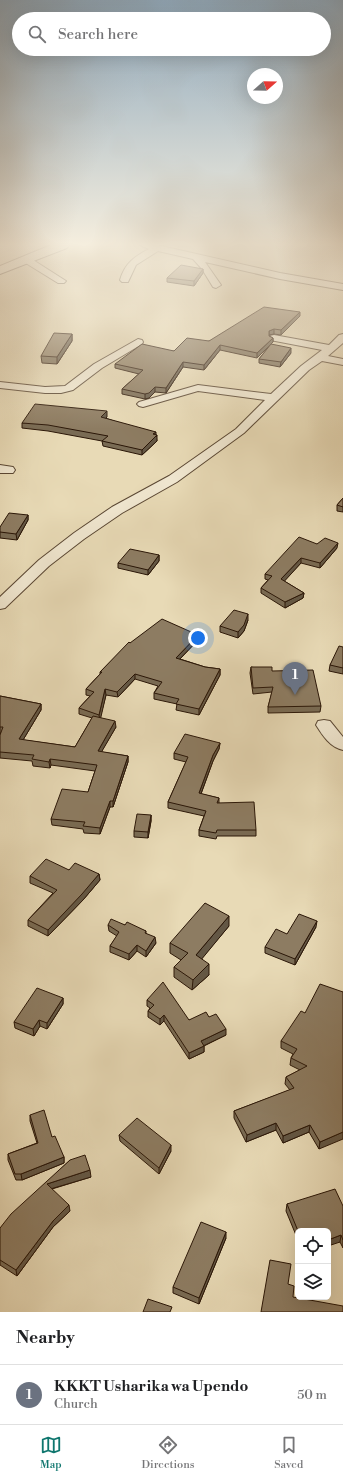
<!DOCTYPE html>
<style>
body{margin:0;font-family:"Libre Bodoni",serif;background:#f6f6f6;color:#202124}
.controls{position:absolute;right:12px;bottom:12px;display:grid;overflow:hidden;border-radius:6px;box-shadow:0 4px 16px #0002}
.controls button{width:36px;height:36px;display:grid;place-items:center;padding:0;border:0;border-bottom:1px solid #e0e0e0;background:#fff;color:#202124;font:20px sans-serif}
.compass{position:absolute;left:247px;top:68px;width:36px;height:36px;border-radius:50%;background:#fff;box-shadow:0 4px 16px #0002;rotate:70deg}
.you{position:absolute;left:198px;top:638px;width:14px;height:14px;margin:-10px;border:3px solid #fff;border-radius:50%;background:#1a73e8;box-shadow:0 0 0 6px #1a73e833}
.badge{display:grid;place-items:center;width:26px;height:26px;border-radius:50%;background:#0f766e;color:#fff;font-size:13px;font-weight:700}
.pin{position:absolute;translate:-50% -33px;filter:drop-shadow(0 1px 2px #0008)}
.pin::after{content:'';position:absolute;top:21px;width:14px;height:12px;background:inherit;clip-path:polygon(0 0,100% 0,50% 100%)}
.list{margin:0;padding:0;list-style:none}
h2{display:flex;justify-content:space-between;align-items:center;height:52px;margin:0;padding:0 16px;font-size:17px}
h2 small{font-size:13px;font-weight:400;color:#757577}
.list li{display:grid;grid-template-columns:26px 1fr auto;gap:12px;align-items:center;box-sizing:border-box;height:60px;padding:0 16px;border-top:1px solid #e0e0e0}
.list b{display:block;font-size:15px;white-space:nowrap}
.list p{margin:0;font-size:13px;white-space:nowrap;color:#757577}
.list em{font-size:13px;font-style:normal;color:#757577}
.icon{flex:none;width:22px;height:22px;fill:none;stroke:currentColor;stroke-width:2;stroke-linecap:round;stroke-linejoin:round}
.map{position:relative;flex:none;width:343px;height:1312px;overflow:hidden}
.search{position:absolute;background:#fff;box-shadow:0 4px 16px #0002;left:12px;right:12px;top:12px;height:44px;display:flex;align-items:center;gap:10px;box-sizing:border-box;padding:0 14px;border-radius:22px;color:#757577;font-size:15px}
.sheet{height:112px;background:#fff}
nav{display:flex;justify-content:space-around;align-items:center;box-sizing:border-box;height:56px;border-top:1px solid #e0e0e0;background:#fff;font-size:11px;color:#757577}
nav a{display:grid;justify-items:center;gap:2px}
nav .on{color:#0f766e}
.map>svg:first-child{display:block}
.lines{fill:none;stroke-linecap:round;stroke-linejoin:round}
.street-casing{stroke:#5a4733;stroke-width:2}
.secondary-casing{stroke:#2a1607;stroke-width:2}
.street{fill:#f0e7d0;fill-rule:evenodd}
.secondary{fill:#f0e7d0;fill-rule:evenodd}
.wall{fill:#796b54;stroke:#2a1607}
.shaded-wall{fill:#635745;stroke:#2a1607}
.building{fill:#8d7c62;stroke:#2a1607}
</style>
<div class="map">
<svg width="343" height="1312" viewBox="0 0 343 1312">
<rect width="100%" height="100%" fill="#e8dab6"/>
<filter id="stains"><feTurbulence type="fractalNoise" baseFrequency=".005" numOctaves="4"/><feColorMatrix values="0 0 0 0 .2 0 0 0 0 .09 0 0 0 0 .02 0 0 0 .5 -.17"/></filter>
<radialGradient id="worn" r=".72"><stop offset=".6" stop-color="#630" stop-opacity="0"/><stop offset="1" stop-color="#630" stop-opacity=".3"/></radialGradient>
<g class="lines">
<!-- street casing -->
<g class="street-casing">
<g id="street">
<path d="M 140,245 L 157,245 L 280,273 L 343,284 L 343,290 L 280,279 L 205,262 L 221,285 L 216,288 L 213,287 L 202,269 L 193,259 L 158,251 L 136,265 L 128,282 L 122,282 L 120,280 C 125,263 134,257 149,249 Z"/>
<polygon points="27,257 30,258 66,281 64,283 58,283 24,262 23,260"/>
<polygon points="343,334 343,343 328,356 343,359 343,365 322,361 309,370 244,433 177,482 122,513 84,539 49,566 5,608 0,609 0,597 39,560 74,533 112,507 169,476 236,429 265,400 198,391 143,407 139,406 137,404 139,402 198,385 271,394 301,366 322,350 270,340 269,338 270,336 274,335 329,345 339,335"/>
<polygon points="138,339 142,340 143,342 142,344 102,368 73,390 61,393 45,393 0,388 0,382 45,387 65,386 94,364"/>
<polygon points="0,465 13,467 15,470 13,473 0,473"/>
<path d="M 324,720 L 330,721 L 343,737 L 343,750 C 330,747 323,736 316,725 L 318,721 Z"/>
</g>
</g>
<!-- secondary casing -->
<g class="secondary-casing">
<polygon id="secondary" points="51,245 69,245 67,248 0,274 0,266"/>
</g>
<!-- street -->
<use href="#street" class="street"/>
<!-- secondary -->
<use href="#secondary" class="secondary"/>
</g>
<!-- wall -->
<g class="wall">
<polygon points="203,269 203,273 194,286 167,282 167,278"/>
<polygon points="300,316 281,335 274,334 269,335 269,336 273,338 273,342 271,344 291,353 280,367 259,363 259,359 271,344 257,358 220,350 204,370 183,367 166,393 155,392 149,398 145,399 122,394 122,389 139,374 115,368 115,364 174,351 209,341"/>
<polygon points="72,334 72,341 57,364 42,363 41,356"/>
<polygon points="107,417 105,418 156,435 157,441 142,455 103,446 102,441 48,431 22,428 22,423"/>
<polygon points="343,498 343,512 337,511 337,505"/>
<polygon points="28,515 28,520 17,540 0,538 0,527"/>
<polygon points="317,544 337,548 320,568 301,563 284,581 304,593 303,598 285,608 261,593 261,588 268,580 265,579 265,574"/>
<polygon points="159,555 159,561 148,575 118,568 118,563"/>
<polygon points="248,620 244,631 238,638 220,632 220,626"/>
<polygon points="198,640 180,659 205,667 220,669 220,675 199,715 176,710 177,704 154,699 154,693 158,686 135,679 118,697 106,695 100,718 116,727 101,752 128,756 128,762 113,807 110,807 100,834 84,833 83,829 52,825 51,819 88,792 95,771 51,765 50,768 33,766 32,761 0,758 0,735 1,733 0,733 0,696 41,704 41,710 23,740 75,747 92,718 79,714 79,708 90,696 86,695 86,689 100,674 100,672 130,643"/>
<polygon points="343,647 343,674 329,671 330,665"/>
<polygon points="251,667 272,671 321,706 320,712 268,713 268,707 272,692 253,694 250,673"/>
<polygon points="220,743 219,749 213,761 201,794 219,798 219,803 256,830 256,836 217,836 216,839 199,836 199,830 204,816 168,808 168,802 186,762 174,759 174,753"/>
<polygon points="151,815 151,821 148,838 134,837 134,831"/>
<polygon points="69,870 99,874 100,880 83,900 48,936 28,926 28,920 53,893 30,883 30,876"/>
<polygon points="108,925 125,925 146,931 146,933 156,943 146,957 137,951 129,960 110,952 110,946 117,936 109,931"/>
<polygon points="229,926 201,959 209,975 192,990 174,977 174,967 181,960 170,953 170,943"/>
<polygon points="316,927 295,965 265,953 265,947"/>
<polygon points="343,992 319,1149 309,1132 283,1143 276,1130 246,1142 234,1118 234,1111 290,1090 285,1084 286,1077 300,1070 290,1065 291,1058 293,1054 281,1048 281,1041 305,1013"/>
<polygon points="63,998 63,1004 47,1029 40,1026 34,1036 15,1028 14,1022"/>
<polygon points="147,1000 189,1020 209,1017 226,1035 204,1046 204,1052 189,1059 164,1021 160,1025 148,1017 148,1011 150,1008 147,1006"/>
<polygon points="30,1115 52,1137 64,1157 64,1163 22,1180 16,1180 8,1160 8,1154 37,1143 30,1121"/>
<polygon points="119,1135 171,1151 159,1174 120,1141"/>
<polygon points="70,1160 91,1177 52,1189 70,1211 53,1227 17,1276 0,1265 0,1228"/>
<polygon points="287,1204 343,1206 343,1248 340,1242 298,1231 298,1240 286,1211"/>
<polygon points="226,1238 199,1304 173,1293 173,1287"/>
</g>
<!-- shaded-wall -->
<g class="shaded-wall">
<polygon points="203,269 203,273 194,286 194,281"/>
<polygon points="300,312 300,316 281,335 281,330"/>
<polygon points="274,329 274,334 269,335 269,331"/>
<polygon points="72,334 72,341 57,364 57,357"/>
<polygon points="273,338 273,342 257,358 257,353"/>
<polygon points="220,345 220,350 204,370 204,365"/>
<polygon points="291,348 291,353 280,367 281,362"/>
<polygon points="183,362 183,367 166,393 166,388"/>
<polygon points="155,387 155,392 149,398 145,399 145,394"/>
<polygon points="107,411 107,417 101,423 101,417"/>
<polygon points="156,432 156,437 157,435 157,441 142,455 142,450 153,434"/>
<polygon points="28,515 28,520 17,540 16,534"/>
<polygon points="338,543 337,548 320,568 320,563"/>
<polygon points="159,555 159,561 148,575 148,570"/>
<polygon points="301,558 301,563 281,585 281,579"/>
<polygon points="304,593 303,598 285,608 285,602"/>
<polygon points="248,614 248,620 244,631 238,638 238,632"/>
<polygon points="198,635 198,640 176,663 176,658"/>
<polygon points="220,669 220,675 199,715 199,709"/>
<polygon points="135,674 135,679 118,697 117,692"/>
<polygon points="105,689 106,695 100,721 99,715"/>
<polygon points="41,704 41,710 20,745 19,739"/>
<polygon points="115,721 116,727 98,758 98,751"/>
<polygon points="220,743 219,749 213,761 199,799 199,793 213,755"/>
<polygon points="128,756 128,762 113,807 113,801"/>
<polygon points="50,759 51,765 50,768 49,762"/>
<polygon points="110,801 110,807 100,834 100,828"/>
<polygon points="151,815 151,821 148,838 148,832"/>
<polygon points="99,874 100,880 83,900 48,936 48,930"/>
<polygon points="229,916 229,926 196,966 196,955"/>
<polygon points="317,921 316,927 295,965 295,959"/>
<polygon points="155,937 156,943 146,957 146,951"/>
<polygon points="137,945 137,951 129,960 129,954"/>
<polygon points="209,964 209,975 192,990 193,980"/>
<polygon points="63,998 63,1004 47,1029 47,1023"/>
<polygon points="164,1015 164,1021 160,1025 160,1019"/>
<polygon points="39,1020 40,1026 34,1036 33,1029"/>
<polygon points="226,1029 226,1035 201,1047 201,1041"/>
<polygon points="204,1046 204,1052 189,1059 189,1053"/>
<polygon points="276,1123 276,1130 246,1142 247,1135"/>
<polygon points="310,1125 309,1132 283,1143 283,1136"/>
<polygon points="343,1132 343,1139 319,1149 320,1142"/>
<polygon points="171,1145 171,1151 159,1174 159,1168"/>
<polygon points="64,1157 64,1163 22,1180 21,1174"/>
<polygon points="90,1170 91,1177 47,1190 47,1184"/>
<polygon points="69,1205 70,1211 53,1227 17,1276 16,1270 53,1221"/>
<polygon points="226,1232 226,1238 199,1304 199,1298"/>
<polygon points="341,1235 340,1242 328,1246 328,1240"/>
</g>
<!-- building -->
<g class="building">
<polygon points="181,265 203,269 194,281 167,278"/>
<polygon points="264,307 300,312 281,330 274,329 269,331 269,336 273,338 257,353 220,345 204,365 183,362 166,388 155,387 149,393 145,394 122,389 143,370 115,364 142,344 174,351 187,338 209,341"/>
<polygon points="54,333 72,334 57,357 41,356"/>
<polygon points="271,344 291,348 281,362 259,359"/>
<polygon points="35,404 107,411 101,417 156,432 153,434 157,435 142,450 102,441 108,436 48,425 22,423"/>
<polygon points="343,498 343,507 337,505"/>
<polygon points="9,513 28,515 16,534 0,532 0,527"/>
<polygon points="299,537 317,544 325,538 338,543 320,563 301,558 281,579 304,593 285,602 261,588 272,576 265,574"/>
<polygon points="130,549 159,555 148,570 118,563"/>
<polygon points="234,610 248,614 244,625 238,632 220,626"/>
<polygon points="162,619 198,635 176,658 205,667 220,669 199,709 176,704 179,699 154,693 162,682 135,674 117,692 105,689 99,715 79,708 94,692 86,689 102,672 100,672 129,642 130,643"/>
<polygon points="339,646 343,647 343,668 330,665"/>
<polygon points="251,667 272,667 272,671 313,670 321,706 268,707 273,687 253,688"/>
<polygon points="0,696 41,704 19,739 75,747 93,716 115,721 98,751 128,756 113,801 110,801 100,828 83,826 85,822 51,819 62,789 88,792 97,765 50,759 49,762 32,759 34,755 0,752 0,735 3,727 0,727"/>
<polygon points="185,734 220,743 213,755 199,793 219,798 217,803 254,802 256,830 217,830 216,833 199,830 206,811 168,802 188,757 174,753"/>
<polygon points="137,814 151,815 148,832 134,831"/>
<polygon points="46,859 69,870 75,863 99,874 82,894 48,930 28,920 57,890 30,876"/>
<polygon points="205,903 229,916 196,955 209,964 193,980 174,967 188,953 170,943"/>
<polygon points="299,914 317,921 295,959 265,947 276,929 287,934"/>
<polygon points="111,919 125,925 127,922 146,931 145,933 155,937 146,951 137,945 129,954 110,946 119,932 108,925"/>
<polygon points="163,982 189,1020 206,1012 209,1017 216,1014 226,1029 201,1041 204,1046 189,1053 164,1015 160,1019 148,1011 154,1005 147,1000"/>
<polygon points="320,984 343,992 343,1132 320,1142 310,1125 283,1136 276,1123 247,1135 234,1111 294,1088 286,1077 307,1066 291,1058 297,1049 281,1041 301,1011 305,1013"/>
<polygon points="37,988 63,998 47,1023 39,1020 33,1029 14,1022"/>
<polygon points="44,1110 52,1137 55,1136 64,1157 21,1174 15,1174 8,1154 38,1143 30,1115"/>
<polygon points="137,1118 171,1145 159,1168 119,1135"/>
<polygon points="85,1155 90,1170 47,1184 69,1205 53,1221 16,1270 0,1260 0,1228 11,1214 70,1160"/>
<polygon points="335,1189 343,1206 343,1240 341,1235 328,1240 328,1231 298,1231 287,1204"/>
<polygon points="201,1222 226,1232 199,1298 173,1287"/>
<polygon points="270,1260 291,1264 288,1284 294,1286 293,1297 343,1306 343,1312 261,1312"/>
<polygon points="148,1299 172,1307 170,1312 143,1312"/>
</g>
<!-- sky -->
<linearGradient id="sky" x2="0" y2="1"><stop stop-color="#8ea8bc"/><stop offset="0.57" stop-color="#f5eede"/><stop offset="1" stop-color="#f5eede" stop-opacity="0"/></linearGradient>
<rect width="343" height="429" fill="url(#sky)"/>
<rect width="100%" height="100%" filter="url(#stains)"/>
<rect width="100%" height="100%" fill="url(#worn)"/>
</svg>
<div class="controls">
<button><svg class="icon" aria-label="locate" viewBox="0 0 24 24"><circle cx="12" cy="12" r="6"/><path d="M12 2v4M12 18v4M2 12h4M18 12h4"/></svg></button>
<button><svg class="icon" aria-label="layers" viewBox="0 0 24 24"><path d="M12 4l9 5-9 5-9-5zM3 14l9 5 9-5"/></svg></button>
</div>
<svg class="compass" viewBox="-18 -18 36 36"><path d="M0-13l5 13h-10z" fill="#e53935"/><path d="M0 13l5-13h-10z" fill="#757577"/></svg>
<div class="you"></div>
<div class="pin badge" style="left:295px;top:695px;background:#6b7280">1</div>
<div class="search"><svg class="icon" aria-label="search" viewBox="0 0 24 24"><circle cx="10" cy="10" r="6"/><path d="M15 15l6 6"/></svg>Search here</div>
</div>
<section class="sheet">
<h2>Nearby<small></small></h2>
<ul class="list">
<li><span class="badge" style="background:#6b7280">1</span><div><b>KKKT Usharika wa Upendo</b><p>Church</p></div><em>50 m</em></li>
</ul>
</section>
<nav>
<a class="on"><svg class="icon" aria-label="map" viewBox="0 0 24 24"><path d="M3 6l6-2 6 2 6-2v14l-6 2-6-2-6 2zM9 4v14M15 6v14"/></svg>Map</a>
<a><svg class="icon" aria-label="directions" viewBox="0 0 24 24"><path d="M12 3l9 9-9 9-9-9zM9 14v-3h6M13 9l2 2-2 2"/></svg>Directions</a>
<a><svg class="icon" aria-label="saved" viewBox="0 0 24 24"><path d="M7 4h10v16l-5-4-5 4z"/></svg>Saved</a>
</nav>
